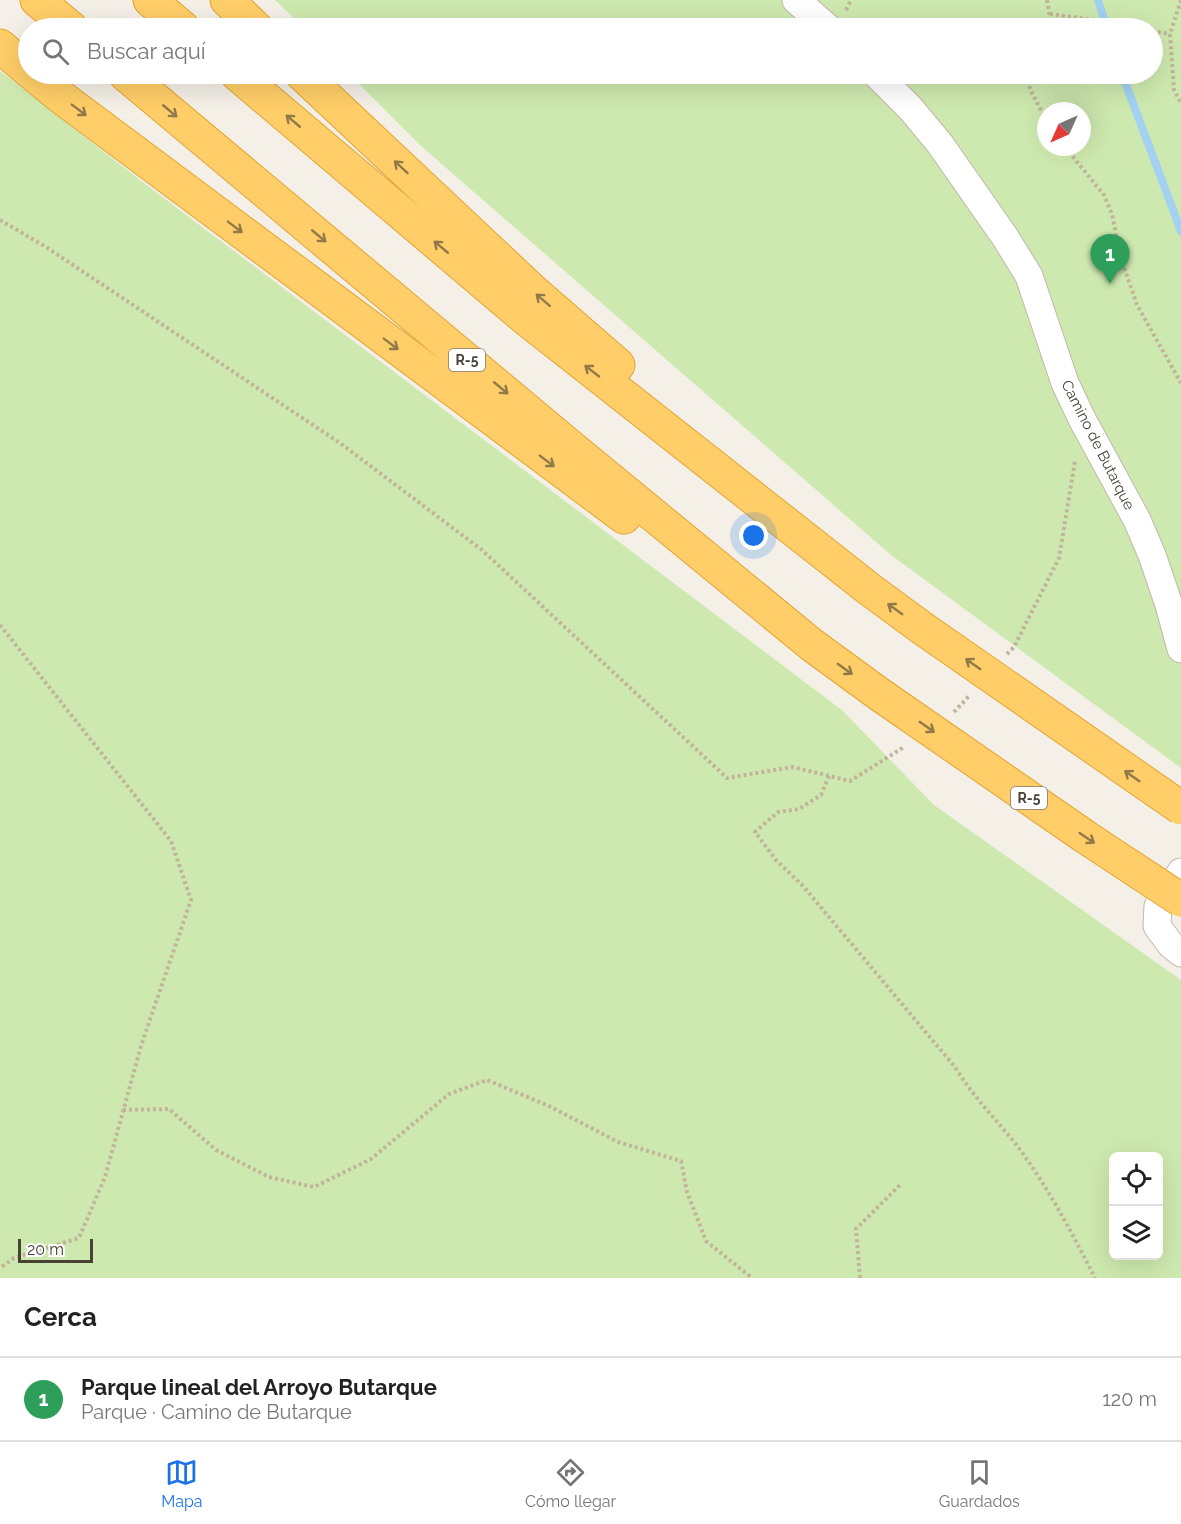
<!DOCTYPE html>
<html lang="es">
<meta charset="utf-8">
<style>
body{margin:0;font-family:Raleway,sans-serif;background:#f6f6f6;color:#222}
.controls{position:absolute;right:18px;bottom:18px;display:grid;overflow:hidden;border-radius:9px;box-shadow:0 6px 24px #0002}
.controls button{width:54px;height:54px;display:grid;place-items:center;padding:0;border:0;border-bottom:2px solid #e0e0e0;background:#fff;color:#222;font:30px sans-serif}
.compass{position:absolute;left:1037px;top:102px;width:54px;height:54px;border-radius:50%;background:#fff;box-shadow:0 6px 24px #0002;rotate:225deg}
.scale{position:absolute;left:18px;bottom:15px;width:75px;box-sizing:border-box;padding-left:6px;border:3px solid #484136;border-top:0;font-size:16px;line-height:21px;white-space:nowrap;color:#484136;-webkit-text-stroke:4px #fff;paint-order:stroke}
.you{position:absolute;left:754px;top:536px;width:21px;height:21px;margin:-15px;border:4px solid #fff;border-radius:50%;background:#1a73e8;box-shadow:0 0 0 9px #1a73e833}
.badge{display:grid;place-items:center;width:39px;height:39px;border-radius:50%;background:#1a73e8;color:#fff;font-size:20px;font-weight:700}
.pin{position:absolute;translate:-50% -50px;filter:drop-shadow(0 2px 3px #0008)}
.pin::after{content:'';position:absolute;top:32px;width:21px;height:18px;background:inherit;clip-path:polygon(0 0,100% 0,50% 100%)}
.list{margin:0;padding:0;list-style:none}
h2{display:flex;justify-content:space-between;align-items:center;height:78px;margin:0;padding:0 24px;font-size:26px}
h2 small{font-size:20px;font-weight:400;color:#767676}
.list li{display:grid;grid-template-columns:39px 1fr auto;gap:18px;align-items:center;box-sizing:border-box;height:84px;padding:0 24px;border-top:2px solid #e0e0e0}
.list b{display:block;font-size:22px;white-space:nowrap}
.list p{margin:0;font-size:20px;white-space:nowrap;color:#767676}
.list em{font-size:20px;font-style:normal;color:#767676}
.icon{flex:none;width:33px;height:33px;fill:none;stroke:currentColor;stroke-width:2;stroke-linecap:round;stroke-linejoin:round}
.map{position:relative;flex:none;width:1181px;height:1278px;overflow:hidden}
.search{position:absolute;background:#fff;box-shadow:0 6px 24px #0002;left:18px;right:18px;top:18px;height:66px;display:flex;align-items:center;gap:15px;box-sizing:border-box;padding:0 21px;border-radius:33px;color:#767676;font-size:22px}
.sheet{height:162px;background:#fff}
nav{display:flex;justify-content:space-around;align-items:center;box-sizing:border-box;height:84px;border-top:2px solid #e0e0e0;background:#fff;font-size:16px;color:#767676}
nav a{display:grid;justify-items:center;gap:3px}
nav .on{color:#1a73e8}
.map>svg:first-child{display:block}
.green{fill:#cee9af;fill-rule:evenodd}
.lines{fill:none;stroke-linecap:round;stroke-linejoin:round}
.stream{stroke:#a2d1f2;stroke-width:8}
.minor-casing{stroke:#c0b8aa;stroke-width:29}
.motorway-casing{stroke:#e1a434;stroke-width:35}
.path{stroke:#c2b49b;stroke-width:4;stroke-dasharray:3 3;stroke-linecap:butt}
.minor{stroke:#fff;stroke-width:27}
.motorway{stroke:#ffce68;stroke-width:33}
.motorway-bridge-casing{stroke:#e1a434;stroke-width:35;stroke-linecap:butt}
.motorway-bridge{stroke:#ffce68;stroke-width:33}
.oneway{stroke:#91794a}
.labels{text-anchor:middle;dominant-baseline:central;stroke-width:6;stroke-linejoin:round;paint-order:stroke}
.shield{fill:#fff;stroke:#7f7a72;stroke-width:1.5}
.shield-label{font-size:14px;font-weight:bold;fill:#484136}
.street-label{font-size:15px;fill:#484136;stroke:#fff}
</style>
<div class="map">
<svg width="1181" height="1278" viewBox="0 0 1181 1278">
<rect width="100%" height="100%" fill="#f4f0e7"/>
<!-- green -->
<g class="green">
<path d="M 275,0 L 1181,0 L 1181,768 L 891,555 L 421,146 L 349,74 L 1152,74 L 1152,28 L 304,28 ZM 1046,111 L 1082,111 L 1082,147 L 1046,147 Z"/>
<path d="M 0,71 L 140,180 L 843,711 L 934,805 L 1181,980 L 1181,1278 L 0,1278 ZM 1158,1156 L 1158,1256 L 1114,1256 L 1114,1156 Z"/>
</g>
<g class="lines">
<!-- stream -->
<g class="stream">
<polyline points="1098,0 1107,28"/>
<polyline points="1122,74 1181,231"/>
</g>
<!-- minor casing -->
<g class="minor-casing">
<g id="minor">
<polyline points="796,0 828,28"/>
<polyline points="876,74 911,109 940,144 1005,237 1029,276 1065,383 1082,419 1137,520 1152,555 1169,605 1181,649"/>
<polyline points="1181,872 1158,906 1157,926 1171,945 1181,953"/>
</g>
</g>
<!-- motorway casing -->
<g class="motorway-casing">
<g id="motorway">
<polyline points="37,0 71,28"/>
<polyline points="150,0 183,28"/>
<polyline points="227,0 256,28"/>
<polyline points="0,46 28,70"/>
<polyline points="33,74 61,97 624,517"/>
<polyline points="125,74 573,449 812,645 879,694"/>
<polyline points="237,74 525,318 869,589 922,628"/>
<polyline points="302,74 534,292 618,365"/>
</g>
</g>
<!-- path -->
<g class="path">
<polyline points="1047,0 1051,24 1047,28"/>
<polyline points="1181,0 1170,34 1174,90 1181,103"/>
<polyline points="846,10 851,0"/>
<polyline points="1050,14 1126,24 1142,28"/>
<polyline points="1152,31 1170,34"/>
<polyline points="1028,74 1030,89 1046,120"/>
<polyline points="1065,147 1104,195 1112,214 1121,258 1137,305 1181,383"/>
<polyline points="0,220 46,247 340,443 482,550 727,778 793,767 850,781 904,747"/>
<polyline points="0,625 171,841 191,900 141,1046 105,1177 79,1238 14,1258 0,1268"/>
<polyline points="1007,654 1014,647 1059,558 1075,461"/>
<polyline points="954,712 970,695"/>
<path d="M 829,776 L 821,795 L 799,809 L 778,812 L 755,832 L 776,860 L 803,886 L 955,1067 C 973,1097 997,1120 1018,1147 C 1048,1187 1072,1233 1095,1278"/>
<polyline points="123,1110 169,1109 216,1150 269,1177 314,1187 371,1159 449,1094 487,1080 549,1106 618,1142 681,1161 687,1192 706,1241 752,1278"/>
<polyline points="860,1278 856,1229 902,1183"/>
</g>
<!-- minor -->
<use href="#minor" class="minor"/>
<!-- motorway -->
<use href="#motorway" class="motorway"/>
<!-- motorway-bridge casing -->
<g class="motorway-bridge-casing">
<g id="motorway-bridge">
<polyline points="922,628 1181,808"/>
<polyline points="879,694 1087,838 1181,900"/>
</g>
</g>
<!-- motorway-bridge -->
<use href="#motorway-bridge" class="motorway-bridge"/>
</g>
<!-- one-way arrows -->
<defs><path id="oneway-shaft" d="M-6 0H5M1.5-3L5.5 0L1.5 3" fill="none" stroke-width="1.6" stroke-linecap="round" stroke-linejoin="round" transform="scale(1.5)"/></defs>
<g class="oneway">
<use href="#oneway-shaft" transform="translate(79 110) rotate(37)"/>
<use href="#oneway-shaft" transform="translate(170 111) rotate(40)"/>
<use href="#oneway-shaft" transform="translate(293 121) rotate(-140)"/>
<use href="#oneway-shaft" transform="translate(401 167) rotate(-137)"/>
<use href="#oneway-shaft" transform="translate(235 227) rotate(37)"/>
<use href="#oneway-shaft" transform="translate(319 236) rotate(40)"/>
<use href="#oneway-shaft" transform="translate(441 247) rotate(-140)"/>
<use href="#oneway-shaft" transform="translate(543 300) rotate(-139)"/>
<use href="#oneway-shaft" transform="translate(391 344) rotate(37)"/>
<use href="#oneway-shaft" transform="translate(592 371) rotate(-142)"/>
<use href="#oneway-shaft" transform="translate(501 388) rotate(40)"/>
<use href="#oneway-shaft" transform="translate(547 461) rotate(37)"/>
<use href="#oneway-shaft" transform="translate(895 609) rotate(-144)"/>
<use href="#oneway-shaft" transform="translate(973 664) rotate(-145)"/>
<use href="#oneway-shaft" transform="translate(845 669) rotate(36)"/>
<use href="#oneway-shaft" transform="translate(927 727) rotate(35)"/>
<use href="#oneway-shaft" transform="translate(1132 776) rotate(-145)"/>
<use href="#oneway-shaft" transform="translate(1087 838) rotate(34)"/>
</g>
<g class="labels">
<!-- shield labels -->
<g class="shield">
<rect x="449" y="349" width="36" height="22" rx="4.5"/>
<rect x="1011" y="787" width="36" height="22" rx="4.5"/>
</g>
<g class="shield-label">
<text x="467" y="360">R-5</text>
<text x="1029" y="798">R-5</text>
</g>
<!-- street labels -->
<g class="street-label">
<text transform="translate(1098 445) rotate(63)">Camino de Butarque</text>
</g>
</g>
</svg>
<div class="controls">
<button><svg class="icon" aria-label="locate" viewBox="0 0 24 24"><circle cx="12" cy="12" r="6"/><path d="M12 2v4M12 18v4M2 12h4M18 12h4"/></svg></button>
<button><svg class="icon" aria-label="layers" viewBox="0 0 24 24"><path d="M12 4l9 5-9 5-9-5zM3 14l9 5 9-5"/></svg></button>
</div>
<svg class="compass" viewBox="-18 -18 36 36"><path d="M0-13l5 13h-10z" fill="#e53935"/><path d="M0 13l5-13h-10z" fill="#767676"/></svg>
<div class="scale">20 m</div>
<div class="you"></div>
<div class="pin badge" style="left:1110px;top:284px;background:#2e9e5b">1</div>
<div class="search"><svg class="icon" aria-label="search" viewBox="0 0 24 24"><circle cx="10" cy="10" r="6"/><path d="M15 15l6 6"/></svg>Buscar aquí</div>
</div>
<section class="sheet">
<h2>Cerca<small></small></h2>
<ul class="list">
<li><span class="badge" style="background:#2e9e5b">1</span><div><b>Parque lineal del Arroyo Butarque</b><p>Parque · Camino de Butarque</p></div><em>120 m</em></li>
</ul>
</section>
<nav>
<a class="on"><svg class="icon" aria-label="map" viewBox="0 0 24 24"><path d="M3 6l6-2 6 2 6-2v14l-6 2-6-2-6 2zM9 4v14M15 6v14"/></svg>Mapa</a>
<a><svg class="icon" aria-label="directions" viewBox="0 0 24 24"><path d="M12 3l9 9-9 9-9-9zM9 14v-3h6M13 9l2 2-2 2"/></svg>Cómo llegar</a>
<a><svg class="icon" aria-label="saved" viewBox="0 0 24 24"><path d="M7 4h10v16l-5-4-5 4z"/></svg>Guardados</a>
</nav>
